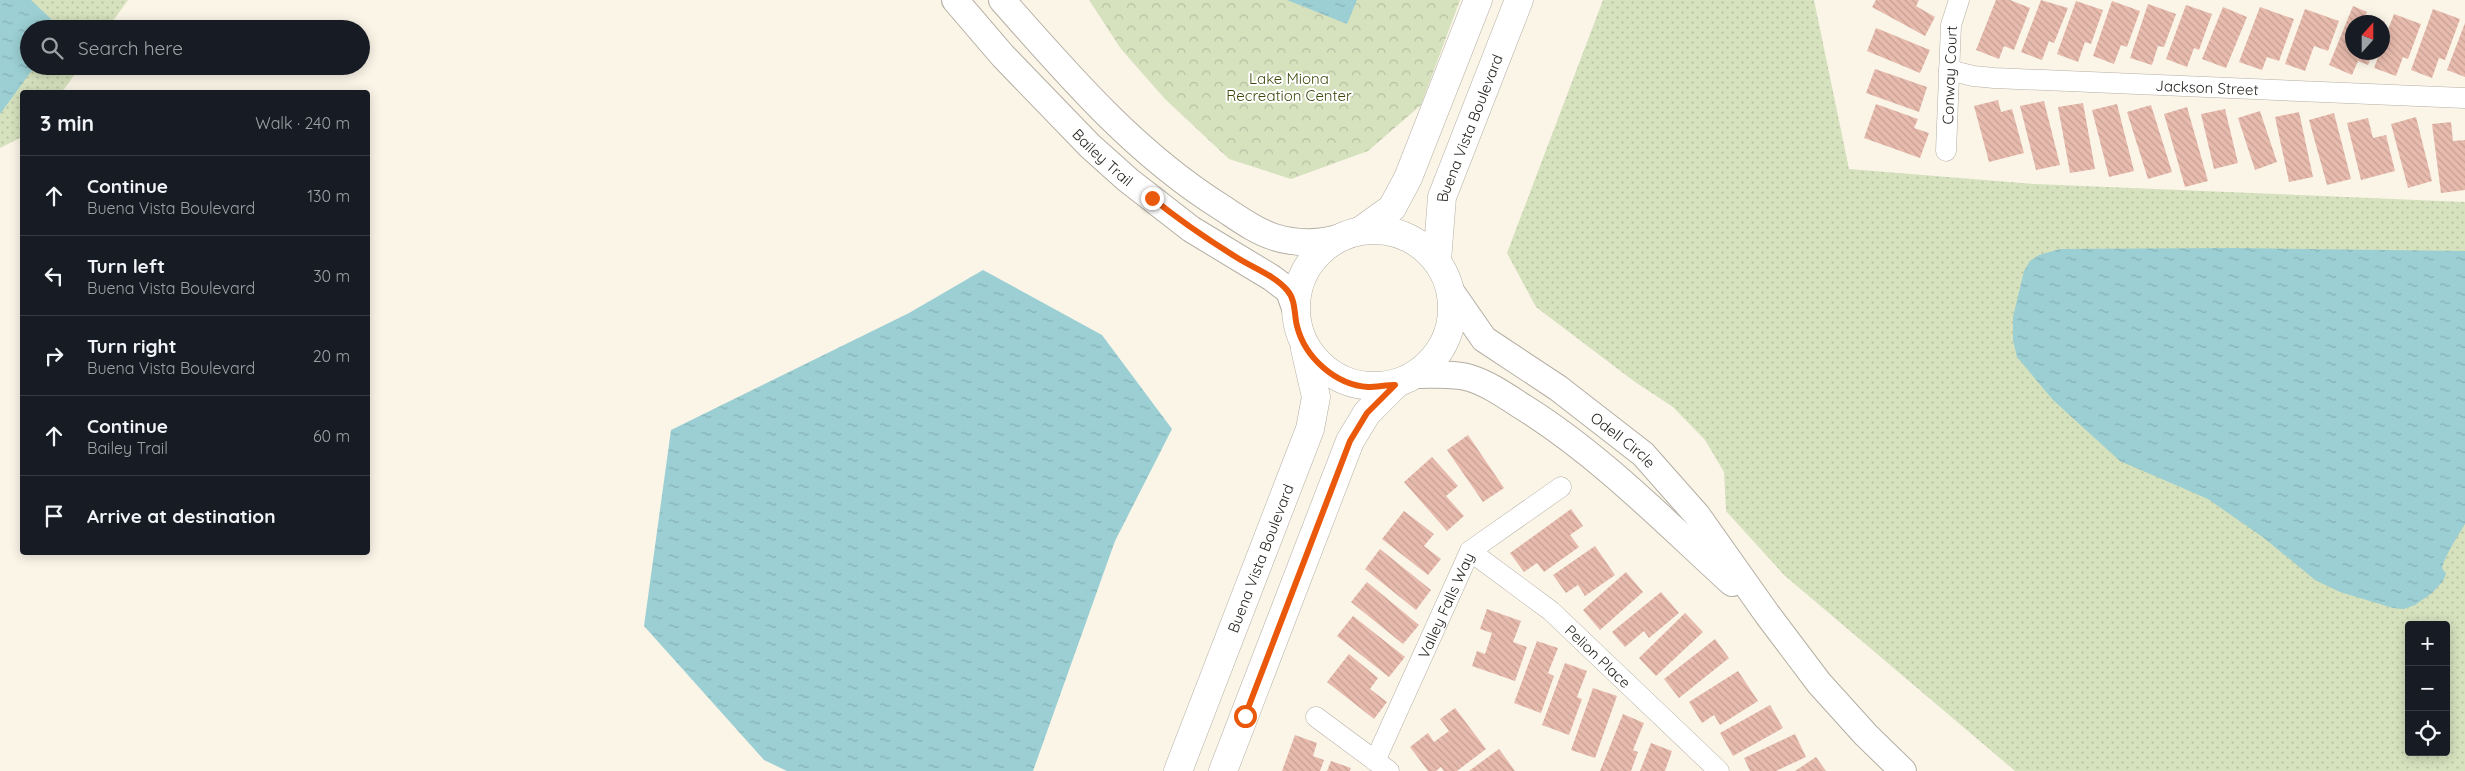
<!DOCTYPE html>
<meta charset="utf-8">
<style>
body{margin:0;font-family:Quicksand,sans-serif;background:#20242c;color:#f1f3f6}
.controls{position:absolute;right:15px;bottom:15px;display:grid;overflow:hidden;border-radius:5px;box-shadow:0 2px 12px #0003}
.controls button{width:45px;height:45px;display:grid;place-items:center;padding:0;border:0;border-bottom:1px solid #363941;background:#171b24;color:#f1f3f6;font:25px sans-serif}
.compass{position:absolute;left:2345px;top:15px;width:45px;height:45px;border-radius:50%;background:#171b24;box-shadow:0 2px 12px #0003;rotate:21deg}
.stop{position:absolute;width:15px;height:15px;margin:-11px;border:4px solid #ea580c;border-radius:50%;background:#fff}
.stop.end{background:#ea580c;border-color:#fff;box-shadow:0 1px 5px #0008}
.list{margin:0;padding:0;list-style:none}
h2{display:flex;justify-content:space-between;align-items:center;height:65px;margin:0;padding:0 20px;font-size:21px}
h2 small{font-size:16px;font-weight:400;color:#9ea1a6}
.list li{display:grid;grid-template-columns:32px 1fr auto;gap:15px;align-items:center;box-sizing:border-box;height:80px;padding:0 20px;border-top:1px solid #363941}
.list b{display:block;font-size:19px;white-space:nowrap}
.list p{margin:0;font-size:16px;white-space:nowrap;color:#9ea1a6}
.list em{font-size:16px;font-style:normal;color:#9ea1a6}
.icon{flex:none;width:28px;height:28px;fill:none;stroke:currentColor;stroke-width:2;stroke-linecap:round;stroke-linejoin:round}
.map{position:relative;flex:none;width:2465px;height:771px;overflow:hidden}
.search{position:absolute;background:#171b24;box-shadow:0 2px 12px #0003;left:20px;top:20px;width:350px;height:55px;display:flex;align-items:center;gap:12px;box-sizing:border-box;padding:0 18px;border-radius:28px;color:#9ea1a6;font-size:19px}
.panel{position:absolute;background:#171b24;box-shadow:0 2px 12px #0003;left:20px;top:90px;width:350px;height:465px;border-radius:5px}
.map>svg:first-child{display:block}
.grass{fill:url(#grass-dots);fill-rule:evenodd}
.park{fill:url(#park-crowns)}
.water{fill:url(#water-ripples)}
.building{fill:url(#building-back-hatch)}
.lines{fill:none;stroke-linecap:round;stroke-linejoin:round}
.minor-casing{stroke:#b4aea3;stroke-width:21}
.tertiary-casing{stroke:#b4aea3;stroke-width:28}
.secondary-casing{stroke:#b4aea3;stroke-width:29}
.minor{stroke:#fff;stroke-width:20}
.tertiary{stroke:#fff;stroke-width:26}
.secondary{stroke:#fff;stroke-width:28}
.route{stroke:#ea580c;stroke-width:6}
.labels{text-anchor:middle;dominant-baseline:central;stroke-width:4;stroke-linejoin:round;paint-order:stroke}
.street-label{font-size:15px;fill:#201e19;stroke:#fff}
.park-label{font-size:15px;fill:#3c490b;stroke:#fff}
</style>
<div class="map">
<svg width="2465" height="771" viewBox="0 0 2465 771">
<defs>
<pattern id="grass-dots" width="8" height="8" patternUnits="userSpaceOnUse" patternTransform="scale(1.25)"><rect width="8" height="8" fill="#d6e1be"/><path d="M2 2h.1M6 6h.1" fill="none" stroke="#b7c1a3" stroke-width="1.8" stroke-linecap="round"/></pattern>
<pattern id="park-crowns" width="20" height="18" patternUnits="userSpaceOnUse" patternTransform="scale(1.25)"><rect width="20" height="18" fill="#d6e1be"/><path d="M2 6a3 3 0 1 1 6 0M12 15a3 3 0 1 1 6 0" fill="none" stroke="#b7c1a3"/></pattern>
<pattern id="water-ripples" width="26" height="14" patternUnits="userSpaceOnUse" patternTransform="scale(1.25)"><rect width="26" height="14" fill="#9bcfd3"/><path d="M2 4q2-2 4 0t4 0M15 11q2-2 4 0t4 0" fill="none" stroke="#85b1b5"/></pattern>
<pattern id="building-back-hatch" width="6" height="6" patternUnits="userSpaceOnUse" patternTransform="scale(1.25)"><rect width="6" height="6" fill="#e7bbad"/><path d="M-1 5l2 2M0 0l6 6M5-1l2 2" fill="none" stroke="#c6a094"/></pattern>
</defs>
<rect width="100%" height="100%" fill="#fbf5e8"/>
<!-- grass -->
<g class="grass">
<polygon points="0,0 128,0 107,29 29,29 29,66 81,66 62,92 22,92 22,137 0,148"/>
<path d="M 1603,0 L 1814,0 L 1849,169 L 2035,184 L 2465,202 L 2465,771 L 2015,771 L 1784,575 L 1726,511 L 1724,472 L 1705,440 L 1673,407 L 1635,382 L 1536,307 L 1507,253 ZM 2409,625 L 2446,625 L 2446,752 L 2409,752 Z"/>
</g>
<!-- park -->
<polygon class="park" points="1089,0 1460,0 1421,105 1368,151 1291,179 1229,159 1165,99 1121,49"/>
<!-- water -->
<g class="water">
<polygon points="0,0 31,0 51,19 49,29 29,29 29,66 35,66 0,114"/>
<polygon points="1287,0 1357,0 1347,24"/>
<path d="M 2233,248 L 2465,251 L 2465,524 C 2457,538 2446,553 2442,568 L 2446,574 L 2443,581 L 2432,593 L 2415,605 L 2404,609 L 2393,608 L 2340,592 L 2315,580 L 2264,538 L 2208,499 L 2120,461 L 2053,400 L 2017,357 L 2013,340 L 2013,317 L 2024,271 L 2030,261 L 2039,255 L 2060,249 Z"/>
<polygon points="983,270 1102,335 1172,429 1115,541 1033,771 787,771 764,760 644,626 671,430 909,313"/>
</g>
<!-- building -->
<g class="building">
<polygon points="1876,0 1919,0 1916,6 1935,17 1925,36 1872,7"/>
<polygon points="1996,0 2010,0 2030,8 2014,50 2004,46 1999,59 1976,50"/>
<polygon points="2041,0 2068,8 2054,43 2049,41 2042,60 2021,52"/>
<polygon points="2076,1 2103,10 2091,44 2085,42 2078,62 2057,54"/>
<polygon points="2112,1 2140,11 2127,47 2121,45 2114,64 2093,56"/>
<polygon points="2148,4 2176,14 2164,47 2158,46 2152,65 2130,58"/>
<polygon points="2186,5 2212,14 2199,50 2194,48 2187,67 2166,59"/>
<polygon points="2353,6 2367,12 2366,15 2385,22 2383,28 2382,22 2352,22 2352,52 2373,52 2368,65 2358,61 2352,75 2329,65"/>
<polygon points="2223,7 2247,17 2226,68 2202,59"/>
<polygon points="2260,7 2294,19 2279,61 2267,57 2262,70 2239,62"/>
<polygon points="2305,9 2339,21 2328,51 2314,46 2305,71 2285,64"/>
<polygon points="2433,9 2460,19 2445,60 2439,58 2432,78 2411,70"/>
<polygon points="2394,14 2421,24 2408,59 2403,57 2396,76 2374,68 2380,52 2382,52 2382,45"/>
<polygon points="2465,23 2465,77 2447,70"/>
<polygon points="1876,28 1930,50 1920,73 1867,51"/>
<polygon points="1875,69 1927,87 1919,112 1866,93"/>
<polygon points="1998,100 2001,112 2012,109 2024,153 1989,162 1974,106"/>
<polygon points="2044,101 2060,165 2036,170 2020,106"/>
<polygon points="2083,103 2095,169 2070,173 2058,107"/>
<polygon points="1876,104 1918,119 1914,128 1929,133 1920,158 1864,138"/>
<polygon points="2117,104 2134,171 2109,177 2092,110"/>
<polygon points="2151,105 2172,172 2148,179 2127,112"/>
<polygon points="2187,107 2208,181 2185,187 2164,114"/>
<polygon points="2225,109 2238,163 2214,169 2201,114"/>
<polygon points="2260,111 2277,162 2255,170 2238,118"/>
<polygon points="2299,112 2313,177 2289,182 2275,117"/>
<polygon points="2334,113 2351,179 2327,185 2309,120"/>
<polygon points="2416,117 2432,181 2408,188 2391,124"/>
<polygon points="2368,118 2373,138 2386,135 2395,171 2361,180 2347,123"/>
<polygon points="2451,122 2453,141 2465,140 2465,190 2441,193 2432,124"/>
<polygon points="1468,435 1504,488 1483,502 1447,450"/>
<polygon points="1432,457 1458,486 1446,496 1464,516 1447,531 1404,482"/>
<polygon points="1571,509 1583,526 1570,535 1579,547 1544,572 1537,563 1524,572 1510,553"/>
<polygon points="1404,511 1434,534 1424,546 1441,559 1428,575 1382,539"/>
<polygon points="1595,546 1615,575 1585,596 1578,585 1566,593 1553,575"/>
<polygon points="1380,549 1431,590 1416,610 1365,569"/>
<polygon points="1626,572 1643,592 1600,630 1583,610"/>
<polygon points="1367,582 1419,625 1403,644 1351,602"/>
<polygon points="1661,592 1679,613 1649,638 1644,631 1625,647 1612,632"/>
<polygon points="1487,609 1521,621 1513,642 1527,647 1515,681 1472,666 1477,651 1485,654 1492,633 1480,629"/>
<polygon points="1685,613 1703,632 1656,676 1639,658"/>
<polygon points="1353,616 1405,657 1389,677 1337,636"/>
<polygon points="1715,639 1729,658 1679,698 1664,679"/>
<polygon points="1537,641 1558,648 1548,673 1554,676 1541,713 1514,703"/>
<polygon points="1349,654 1378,678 1370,689 1387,702 1374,719 1327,682"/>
<polygon points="1565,663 1587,671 1577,697 1582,699 1569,735 1542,725"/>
<polygon points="1738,671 1758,701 1720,725 1714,715 1702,723 1689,702"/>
<polygon points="1593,688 1617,696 1595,758 1571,750"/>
<polygon points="1770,705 1783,728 1733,756 1720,733"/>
<polygon points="1455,708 1486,749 1457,771 1444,771 1441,767 1436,771 1428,771 1410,747 1428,733 1434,742 1449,731 1440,719"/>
<polygon points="1623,714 1644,723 1633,750 1638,752 1631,771 1600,771"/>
<polygon points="1795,734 1806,757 1776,771 1750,771 1744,758"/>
<polygon points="1295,735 1317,743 1313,756 1324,760 1320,771 1282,771"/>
<polygon points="1651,743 1672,751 1665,771 1640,771"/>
<polygon points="1499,749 1515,771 1469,771"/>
<polygon points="1816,757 1826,771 1795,771"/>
<polygon points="1331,761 1351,768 1350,771 1327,771"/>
</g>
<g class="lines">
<!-- minor casing -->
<g class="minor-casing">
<g id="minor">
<path id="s1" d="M 1949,70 L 1973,76 L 1994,78 L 2465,98"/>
<path id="s2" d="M 1946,151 L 1951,25 L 1959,0"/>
<path id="s3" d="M 1470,551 L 1551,611 L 1719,771"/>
<polyline points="1316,717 1389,771"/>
<path id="s4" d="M 1375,761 L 1470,551 L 1561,487"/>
</g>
</g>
<!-- tertiary casing -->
<g class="tertiary-casing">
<g id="tertiary">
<path id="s5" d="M 955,0 L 1003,56 L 1090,146 L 1128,180 L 1191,229 L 1272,278 L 1289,291 L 1295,308"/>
<path d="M 1002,0 C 1069,76 1135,153 1221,207 C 1238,218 1255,231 1274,237 C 1296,244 1323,244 1344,236"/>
<path id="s6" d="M 1452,293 L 1484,339 L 1558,388 L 1643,454 L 1697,515 L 1767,614 L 1819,683 L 1866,735 L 1903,771"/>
<path d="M 1417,375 C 1434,375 1453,373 1470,378 C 1489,384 1506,396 1523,407 C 1600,455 1665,522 1732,583"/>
</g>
</g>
<!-- secondary casing -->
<g class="secondary-casing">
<g id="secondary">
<circle cx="1374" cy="308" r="78"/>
<polyline points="1360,231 1392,208 1408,178 1478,0"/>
<path id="s7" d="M 1437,261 L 1442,197 L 1519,0"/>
<path id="s8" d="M 1178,771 L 1310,429 L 1316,397 L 1305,349"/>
<polyline points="1223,771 1350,441 1367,413 1395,385"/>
</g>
</g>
<!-- minor -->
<use href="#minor" class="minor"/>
<!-- tertiary -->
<use href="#tertiary" class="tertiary"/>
<!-- secondary -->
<use href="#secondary" class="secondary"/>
</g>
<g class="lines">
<!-- route -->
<path class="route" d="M 1152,198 C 1179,220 1207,239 1236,257 C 1253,268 1274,275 1287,290 C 1296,300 1294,315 1297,326 C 1305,358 1336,385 1368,387 C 1377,387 1386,385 1395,385 L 1367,413 L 1350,441 L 1245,716"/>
</g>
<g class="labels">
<!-- street labels -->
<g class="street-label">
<text stroke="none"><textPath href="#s2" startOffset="76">Conway Court</textPath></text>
<text stroke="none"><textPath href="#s1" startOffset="259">Jackson Street</textPath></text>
<text stroke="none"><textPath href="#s7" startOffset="138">Buena Vista Boulevard</textPath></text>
<text stroke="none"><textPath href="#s5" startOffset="216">Bailey Trail</textPath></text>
<text stroke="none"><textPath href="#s6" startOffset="228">Odell Circle</textPath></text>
<text stroke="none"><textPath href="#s8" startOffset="228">Buena Vista Boulevard</textPath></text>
<text stroke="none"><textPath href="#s4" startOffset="171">Valley Falls Way</textPath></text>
<text stroke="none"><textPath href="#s3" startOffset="166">Pelion Place</textPath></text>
</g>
<!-- park labels -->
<g class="park-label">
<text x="1289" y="78">Lake Miona<tspan x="1289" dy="17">Recreation Center</tspan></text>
</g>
</g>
</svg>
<div class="controls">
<button>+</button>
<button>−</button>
<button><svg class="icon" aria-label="locate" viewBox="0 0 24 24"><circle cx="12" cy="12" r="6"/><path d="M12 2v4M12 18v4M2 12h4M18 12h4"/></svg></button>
</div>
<svg class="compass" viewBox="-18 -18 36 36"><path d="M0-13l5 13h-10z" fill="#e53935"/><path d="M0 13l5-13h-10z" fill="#9ea1a6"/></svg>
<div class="stop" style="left:1245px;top:716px"></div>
<div class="stop end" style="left:1152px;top:198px"></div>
<div class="search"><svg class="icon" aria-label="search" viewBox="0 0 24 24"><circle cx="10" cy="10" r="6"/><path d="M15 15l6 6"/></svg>Search here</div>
<section class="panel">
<h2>3 min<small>Walk · 240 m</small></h2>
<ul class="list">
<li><svg class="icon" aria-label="ahead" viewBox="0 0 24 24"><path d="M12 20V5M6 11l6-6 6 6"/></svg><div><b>Continue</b><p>Buena Vista Boulevard</p></div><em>130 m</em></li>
<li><svg class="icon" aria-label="left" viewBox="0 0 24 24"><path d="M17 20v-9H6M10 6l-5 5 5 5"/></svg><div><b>Turn left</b><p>Buena Vista Boulevard</p></div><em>30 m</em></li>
<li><svg class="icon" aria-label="right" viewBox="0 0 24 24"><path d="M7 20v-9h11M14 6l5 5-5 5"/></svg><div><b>Turn right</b><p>Buena Vista Boulevard</p></div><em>20 m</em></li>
<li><svg class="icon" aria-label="ahead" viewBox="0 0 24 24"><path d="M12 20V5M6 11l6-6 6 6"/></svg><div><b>Continue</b><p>Bailey Trail</p></div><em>60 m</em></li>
<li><svg class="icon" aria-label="arrive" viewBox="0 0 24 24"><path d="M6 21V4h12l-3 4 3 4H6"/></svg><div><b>Arrive at destination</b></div></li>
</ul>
</section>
</div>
